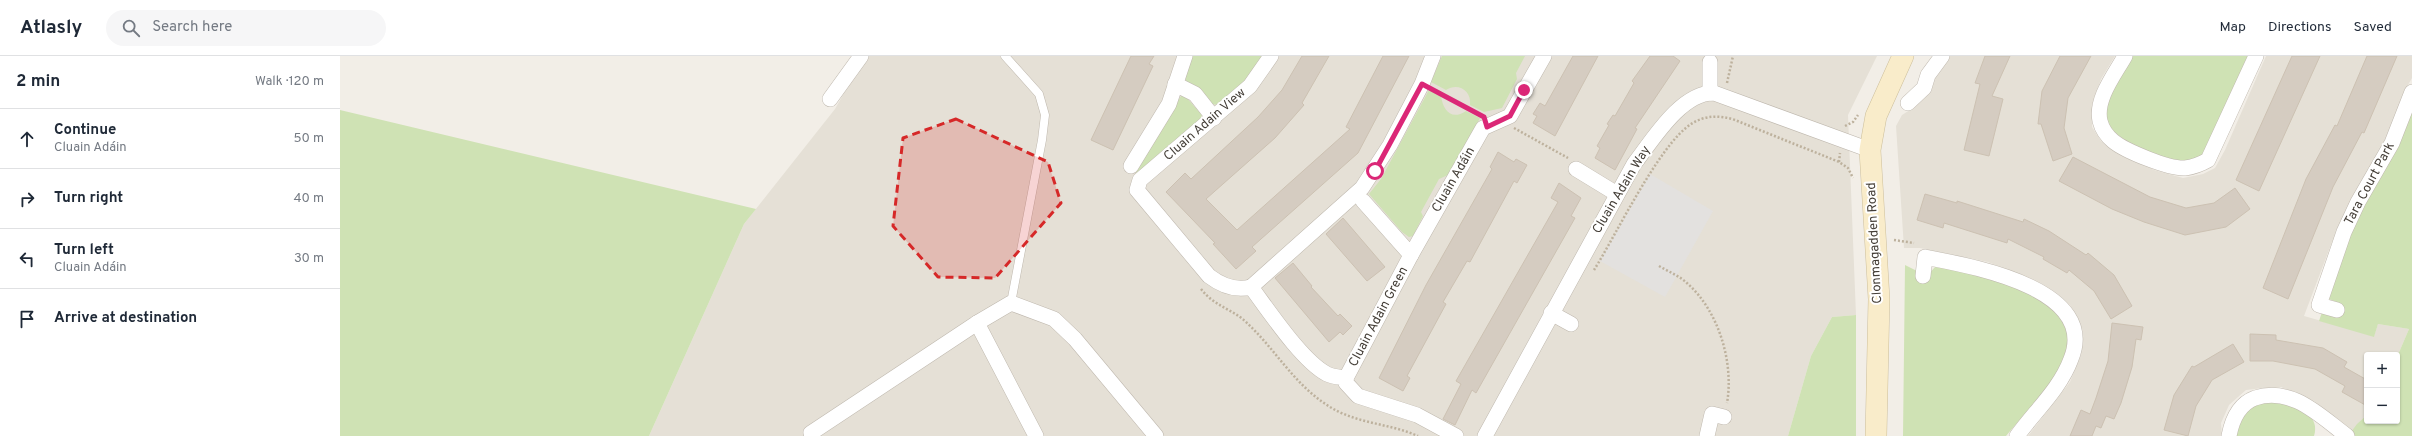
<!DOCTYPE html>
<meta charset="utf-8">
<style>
body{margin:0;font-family:Overpass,sans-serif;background:#f6f6f7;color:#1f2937}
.controls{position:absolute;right:12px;bottom:12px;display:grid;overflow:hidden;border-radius:4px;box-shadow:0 1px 3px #0004}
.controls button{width:36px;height:36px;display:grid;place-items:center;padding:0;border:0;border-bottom:1px solid #e0e1e3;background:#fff;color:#1f2937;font:20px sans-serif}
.stop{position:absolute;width:12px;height:12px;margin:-9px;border:3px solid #db2777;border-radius:50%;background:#fff}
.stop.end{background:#db2777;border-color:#fff;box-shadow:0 1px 4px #0008}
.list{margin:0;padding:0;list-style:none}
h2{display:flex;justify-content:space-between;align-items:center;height:52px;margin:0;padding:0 16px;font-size:17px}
h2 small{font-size:13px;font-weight:400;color:#747a83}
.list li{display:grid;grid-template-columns:26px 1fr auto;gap:12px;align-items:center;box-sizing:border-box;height:60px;padding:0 16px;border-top:1px solid #e0e1e3}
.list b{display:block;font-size:15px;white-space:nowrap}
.list p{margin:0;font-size:13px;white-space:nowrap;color:#747a83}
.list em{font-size:13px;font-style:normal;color:#747a83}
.icon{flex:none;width:22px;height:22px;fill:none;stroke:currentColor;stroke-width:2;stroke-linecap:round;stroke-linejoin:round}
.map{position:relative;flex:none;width:2072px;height:380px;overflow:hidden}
header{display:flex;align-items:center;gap:24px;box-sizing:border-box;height:56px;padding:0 20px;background:#fff;border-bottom:1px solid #e0e1e3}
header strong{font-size:19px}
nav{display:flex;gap:22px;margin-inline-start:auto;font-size:14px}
.search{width:280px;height:36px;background:#f6f6f7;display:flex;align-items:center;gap:10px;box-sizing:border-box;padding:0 14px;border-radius:22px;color:#747a83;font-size:15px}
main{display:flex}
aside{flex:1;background:#fff}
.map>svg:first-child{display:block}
.residential{fill:#e5e0d6}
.green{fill:#cfe2b4}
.parking{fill:#e3e1df}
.building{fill:#d5ccc1;stroke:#ccc1b2}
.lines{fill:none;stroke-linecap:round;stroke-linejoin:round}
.lane-casing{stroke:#bfb8ae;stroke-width:9}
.street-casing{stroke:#bfb8ae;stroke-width:16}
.secondary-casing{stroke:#cdbf9b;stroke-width:22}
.path{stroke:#bdb19d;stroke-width:2.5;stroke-dasharray:2 2;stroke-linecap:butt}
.lane{stroke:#fff;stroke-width:8}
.street{stroke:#fff;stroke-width:15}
.secondary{stroke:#f9ecca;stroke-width:21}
.route{stroke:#db2777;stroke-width:5}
.marked{fill:#d62828;fill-opacity:0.2;stroke:#d62828;stroke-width:3;stroke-dasharray:8 5;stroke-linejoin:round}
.labels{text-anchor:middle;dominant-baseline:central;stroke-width:4;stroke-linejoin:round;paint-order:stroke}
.street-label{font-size:13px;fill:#443e37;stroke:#fff}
</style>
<header>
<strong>Atlasly</strong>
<div class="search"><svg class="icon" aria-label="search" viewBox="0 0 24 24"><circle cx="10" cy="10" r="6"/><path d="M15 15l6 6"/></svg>Search here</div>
<nav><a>Map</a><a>Directions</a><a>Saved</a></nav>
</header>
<main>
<aside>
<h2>2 min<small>Walk · 120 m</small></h2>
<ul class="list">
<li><svg class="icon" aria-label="ahead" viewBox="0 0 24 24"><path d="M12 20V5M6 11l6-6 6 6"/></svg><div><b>Continue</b><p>Cluain Adáin</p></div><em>50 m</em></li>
<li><svg class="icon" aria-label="right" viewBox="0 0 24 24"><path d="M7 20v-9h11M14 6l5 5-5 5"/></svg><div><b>Turn right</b></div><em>40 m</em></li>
<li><svg class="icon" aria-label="left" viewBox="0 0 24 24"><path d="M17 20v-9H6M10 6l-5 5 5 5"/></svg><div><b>Turn left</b><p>Cluain Adáin</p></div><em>30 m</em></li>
<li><svg class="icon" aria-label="arrive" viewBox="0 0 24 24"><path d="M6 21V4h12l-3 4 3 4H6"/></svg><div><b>Arrive at destination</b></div></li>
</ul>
</aside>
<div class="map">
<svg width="2072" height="380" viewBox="0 0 2072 380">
<rect width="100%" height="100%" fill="#f2eee7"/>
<!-- residential -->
<g class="residential">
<polygon points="525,0 1537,0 1508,59 1516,259 1492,261 1471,300 1448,380 309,380 404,168 495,53"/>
<polygon points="1608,0 1775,0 1761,23 1752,49 1752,71 1761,85 1814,114 1843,122 1863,118 1875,112 1885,94 1926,0 2072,0 2072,22 2065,34 2056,66 1992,186 1964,260 2034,280 2038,268 2069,273 2057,301 2027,299 2027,359 2011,376 1974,345 1941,331 1923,332 1906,334 1889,349 1881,367 1882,380 1688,380 1730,326 1741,299 1743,275 1730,249 1698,226 1648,206 1580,192 1564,192 1556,70 1562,59 1573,52"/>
</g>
<!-- green -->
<g class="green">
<polygon points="851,0 924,0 913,18 878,49 872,48 846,25 845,20"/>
<path d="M 1102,0 L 1185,0 L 1176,17 L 1177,23 L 1162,52 L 1144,56 L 1130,49 C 1132,35 1118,26 1106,34 L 1091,26 Z"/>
<path d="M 1792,0 L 1909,0 L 1864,98 C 1860,100 1855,104 1850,105 C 1830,108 1772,85 1766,64 C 1761,46 1784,15 1792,0 Z"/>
<path d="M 1089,34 L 1101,40 C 1103,54 1111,65 1126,55 L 1140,62 L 1108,119 L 1099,123 L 1081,156 L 1083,160 L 1073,180 L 1069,181 L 1062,176 L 1029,138 L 1041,123 Z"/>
<polygon points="841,40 845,40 862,59 858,67 795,118"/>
<polygon points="0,54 416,153 404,168 309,380 0,380"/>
<path d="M 2072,56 L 2072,380 L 2008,380 L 2017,368 L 2027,359 L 2027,365 L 2057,365 L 2057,301 L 2069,273 L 2038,268 L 2034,281 L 1979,265 L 1982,256 L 1999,247 L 1989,243 L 1989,238 C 2001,205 2012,172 2029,141 C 2044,113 2062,87 2072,56 Z"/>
<path d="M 1565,209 L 1587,220 L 1595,211 C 1638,216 1739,237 1728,297 C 1724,318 1681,361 1666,380 L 1563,380 Z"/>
<polygon points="1516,259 1516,380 1448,380 1471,300 1492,261"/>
<path d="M 1928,345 C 1946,348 1982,354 1974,380 L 1895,380 C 1900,359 1906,350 1928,345 Z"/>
</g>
<!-- parking -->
<polygon class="parking" points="1310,118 1373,155 1325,241 1260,205"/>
<!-- building -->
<g class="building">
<polygon points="791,0 814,0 809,8 813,10 773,94 751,84"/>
<polygon points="962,0 989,0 962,47 964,49 935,82 866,143 897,174 1010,73 1006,71 1043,0 1069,0 1018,97 912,191 916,195 896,213 873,188 875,187 826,136 845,117 851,123 918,61 942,34"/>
<polygon points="1233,0 1258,0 1215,80 1193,67 1197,60 1193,58 1200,47 1205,50"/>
<polygon points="1310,0 1333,0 1340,5 1295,72 1297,73 1275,114 1255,102 1260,92 1257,90 1269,69 1267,68 1273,59 1275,60 1294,27 1292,25"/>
<polygon points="1645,0 1670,0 1652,40 1663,43 1649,100 1624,94 1640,28 1635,27"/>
<polygon points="1720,0 1751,0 1728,42 1724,72 1732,98 1713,105 1701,68 1698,68 1702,35"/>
<polygon points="1952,0 1980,0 1919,135 1896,124"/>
<polygon points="2027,0 2057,0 2024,77 2022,76 1993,131 1948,243 1923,232 1966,123 1995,69 1997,70"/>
<polygon points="1158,96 1174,106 1176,103 1187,109 1177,127 1174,125 1130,206 1127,205 1103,246 1106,248 1067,320 1070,322 1063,335 1039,322 1086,229 1152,113 1150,111"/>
<polygon points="1733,101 1810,141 1846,152 1874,147 1895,132 1910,153 1886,171 1845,179 1804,166 1772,153 1719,125"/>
<polygon points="1219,127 1241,142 1231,160 1235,162 1136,337 1132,334 1115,369 1103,363 1121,328 1116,325 1218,146 1211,142"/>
<polygon points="1585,138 1617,147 1617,145 1683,166 1684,163 1709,175 1746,199 1748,197 1774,219 1792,250 1771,263 1754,235 1729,214 1727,217 1703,203 1704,201 1668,183 1667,187 1604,167 1603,172 1577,164"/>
<polygon points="1003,162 1045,211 1027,225 986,178"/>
<polygon points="953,207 972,230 971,231 998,260 1000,258 1012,270 1003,279 1000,276 989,286 935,222"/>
<polygon points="1772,267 1803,271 1801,284 1796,283 1792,311 1781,347 1774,363 1766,360 1761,372 1756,370 1752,380 1730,380 1741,354 1750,358 1756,342 1768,305"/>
<polygon points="1910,278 1936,279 1936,284 1983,292 2007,306 2004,311 2027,324 2027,350 2002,336 2005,330 1975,313 1933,305 1910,305"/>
<polygon points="1893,288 1904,306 1872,324 1856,350 1848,380 1824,374 1834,339 1852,310 1854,311"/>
</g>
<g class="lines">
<!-- lane casing -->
<g class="lane-casing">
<polyline id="lane" points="665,0 699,38 705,59 702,84 671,247"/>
</g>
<!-- street casing -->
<g class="street-casing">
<g id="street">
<path d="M 931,0 L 910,30 L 800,124 L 797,134 L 869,220 C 882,230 895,235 911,231 C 929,255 962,305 987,318 C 993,321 1000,321 1006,322 L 1006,327 L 1018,340 L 1077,359 L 1116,380"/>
<path d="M 1785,0 C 1775,18 1755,43 1760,65 C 1762,73 1767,80 1773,85 C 1785,95 1829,113 1845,112 C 1854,111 1861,108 1868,104 L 1916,0"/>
<polyline points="835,28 855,38 874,62"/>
<polyline points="1370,37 1370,6"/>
<polyline points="490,43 521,0"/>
<polyline points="1568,47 1584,32 1588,19 1602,0"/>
<polyline points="791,110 829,48 845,0"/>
<polyline points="1236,113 1277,138"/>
<polyline points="1023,145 1071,199 1143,72 1170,60 1204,0"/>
<path d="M 1583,220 L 1585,201 C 1630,210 1760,232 1731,303 C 1720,333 1695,355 1677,380"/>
<polyline points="911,231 1022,132 1050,89 1082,28 1093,0"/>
<polyline points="1997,254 1979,249 2004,176 2018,146 2052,87 2072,36"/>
<polyline points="1211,257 1231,268"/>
<polyline points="637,267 696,380"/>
<polyline points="1006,322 1071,199"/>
<polyline points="472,380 471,377 637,267 671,247 714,263 735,283 816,380"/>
<path d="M 1145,380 L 1294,108 C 1312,85 1341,36 1374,37 L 1530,94"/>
<polyline points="1367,380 1372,358 1384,361"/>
<path d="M 1889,380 C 1892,364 1899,348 1915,342 C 1952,330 1980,360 2007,380"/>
</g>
</g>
<!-- secondary casing -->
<g class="secondary-casing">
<polyline id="secondary" points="1536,380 1539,243 1530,94 1536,60 1563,0"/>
</g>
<!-- path -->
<g class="path">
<polyline points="1387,27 1393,0"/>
<polyline points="1095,34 1138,58"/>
<polyline points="1505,70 1513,66 1518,59"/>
<polyline points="1174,72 1228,102"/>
<polyline points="1499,106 1500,97"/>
<polyline points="1554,184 1574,187"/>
<path d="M 1319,210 C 1329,216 1340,220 1348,228 C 1379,256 1394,307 1387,347"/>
<path d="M 1254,214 C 1276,179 1319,89 1351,68 C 1365,59 1380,59 1395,64 L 1499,106 L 1508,112 L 1513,122"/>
<path d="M 861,233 C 875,251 893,253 907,267 C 935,293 954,328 987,349 C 1015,368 1049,367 1078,380"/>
</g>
<!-- lane -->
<use href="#lane" class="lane"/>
<!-- street -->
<use href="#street" class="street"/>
<!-- secondary -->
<use href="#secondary" class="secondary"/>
</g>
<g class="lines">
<!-- route -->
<polyline class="route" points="1035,115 1082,28 1144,61 1147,71 1170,60 1184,34"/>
</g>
<!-- marked area -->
<path class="marked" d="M 616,63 L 708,106 L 721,147 L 655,222 L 598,221 L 553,170 L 563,82 Z"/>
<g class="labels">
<!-- street labels -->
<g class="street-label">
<text transform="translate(865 69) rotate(-41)">Cluain Adain View</text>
<text transform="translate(1114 124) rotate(-60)">Cluain Adáin</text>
<text transform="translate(2030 128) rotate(-62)">Tara Court Park</text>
<text transform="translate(1282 134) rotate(-59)">Cluain Adain Way</text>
<text transform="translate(1535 187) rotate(-93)">Clonmagadden Road</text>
<text transform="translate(1039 261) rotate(-62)">Cluain Adain Green</text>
</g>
</g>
</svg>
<div class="controls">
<button>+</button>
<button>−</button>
</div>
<div class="stop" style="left:1035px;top:115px"></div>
<div class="stop end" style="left:1184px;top:34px"></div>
</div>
</main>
